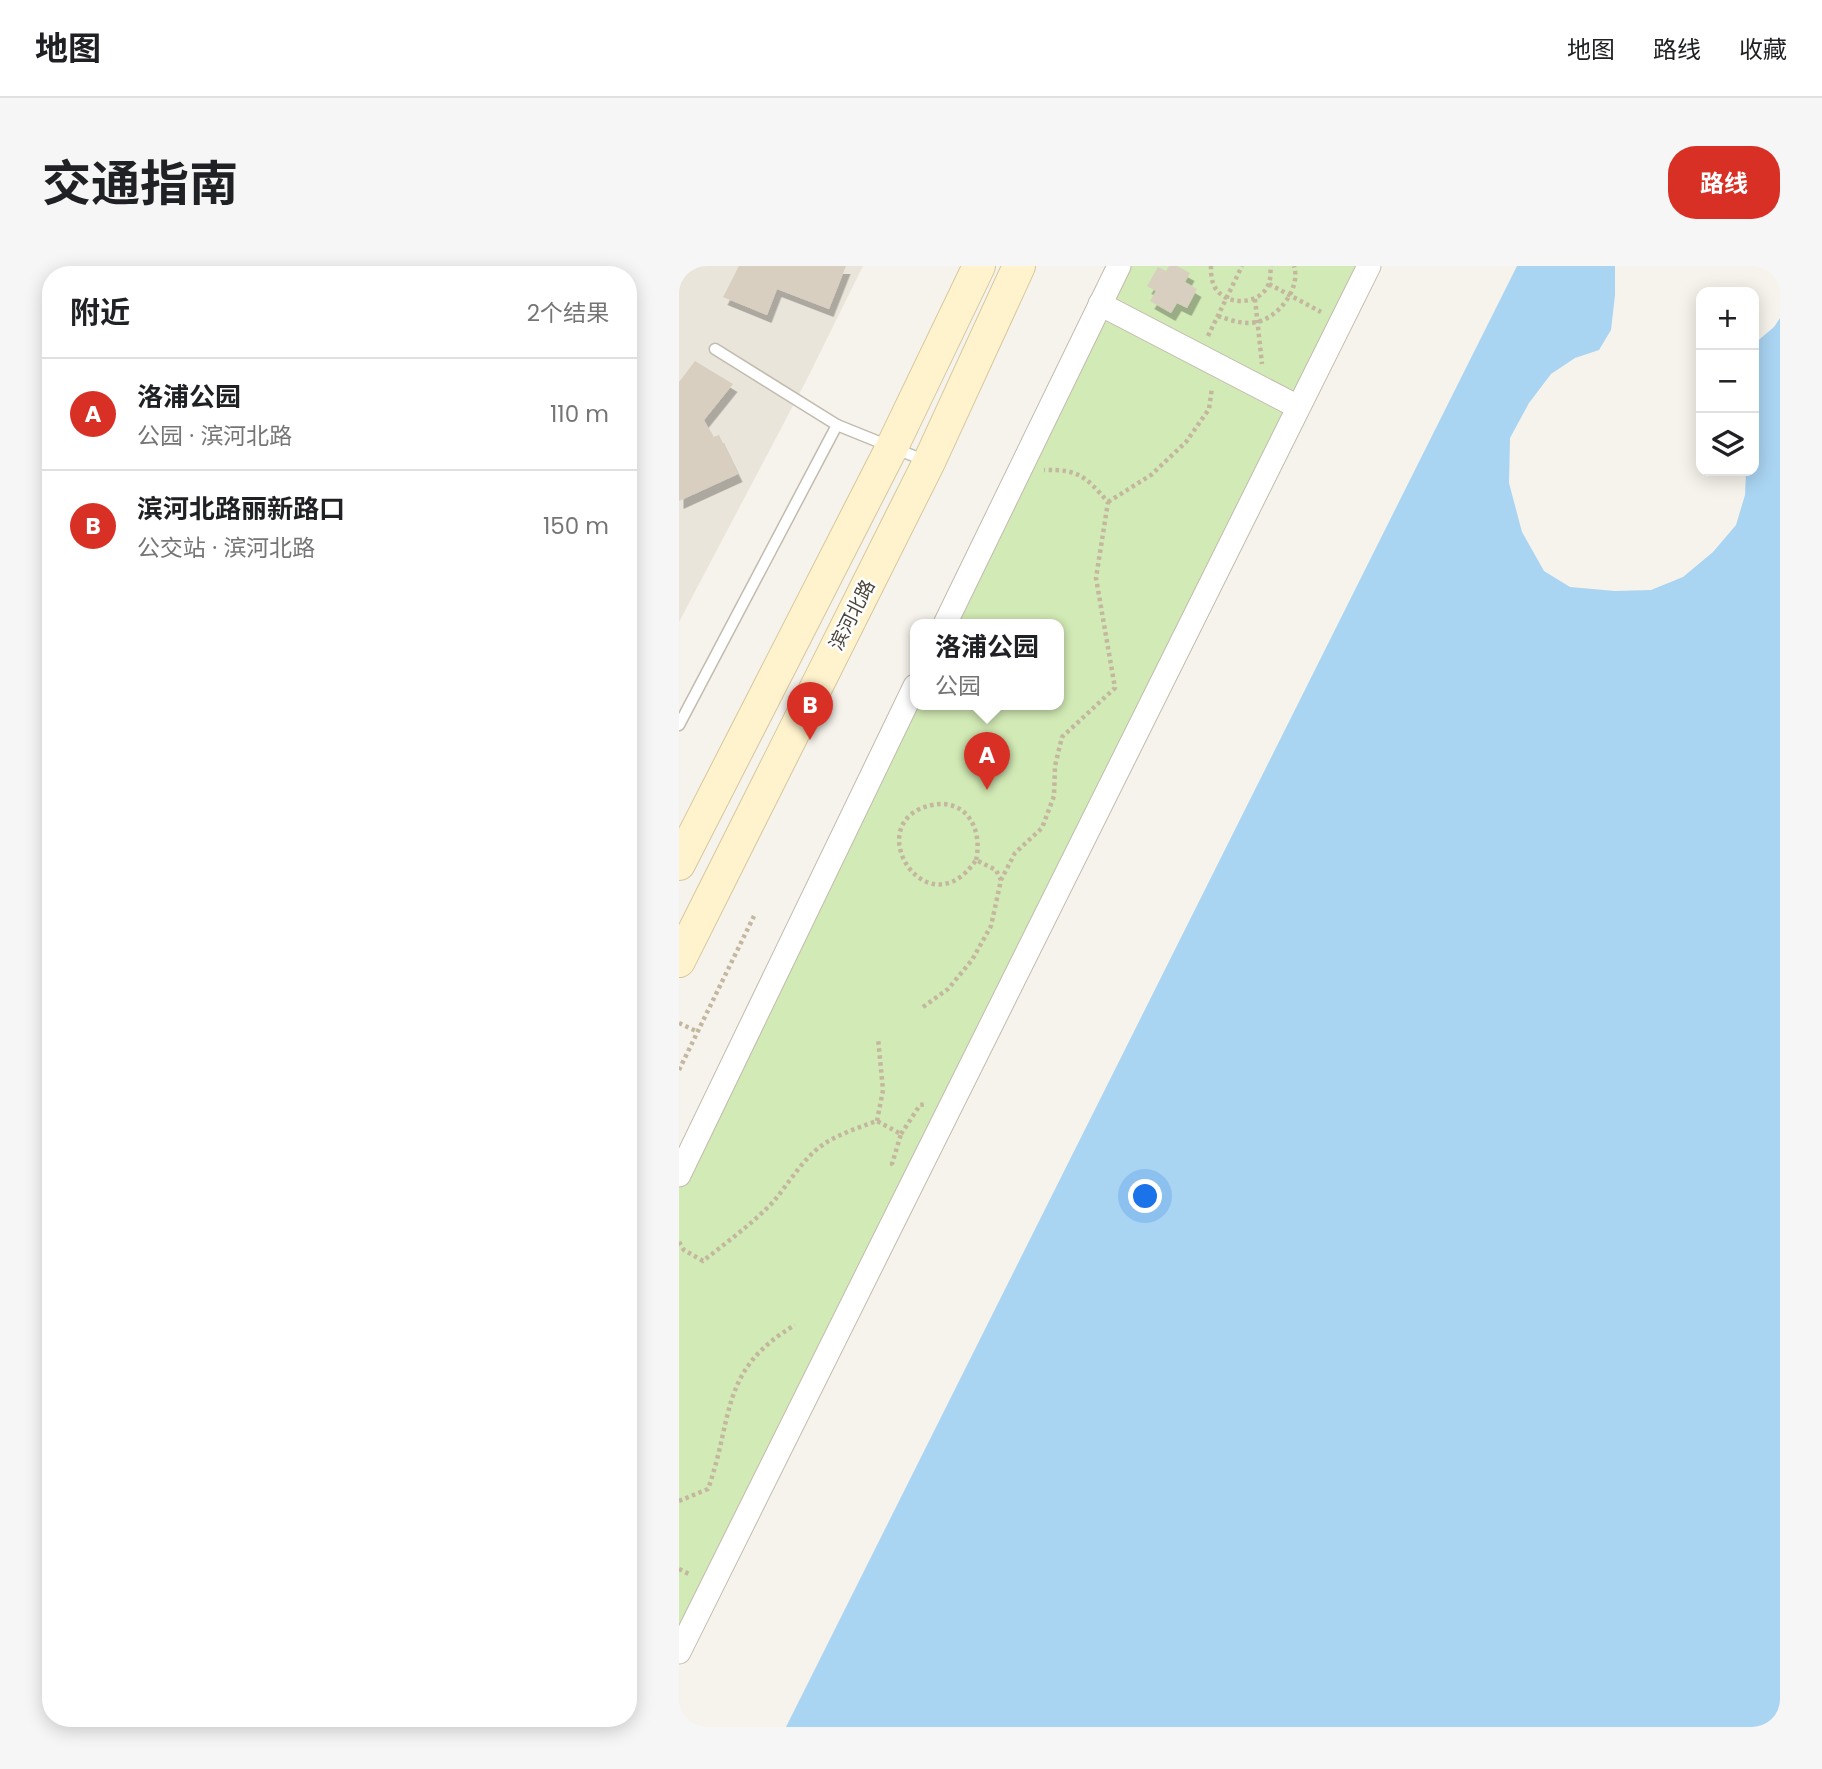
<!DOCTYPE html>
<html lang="zh">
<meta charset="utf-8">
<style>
body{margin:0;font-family:Poppins,"Noto Sans SC",sans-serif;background:#f6f6f6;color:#202124}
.controls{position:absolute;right:21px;top:21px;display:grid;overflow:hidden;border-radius:14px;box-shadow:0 4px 18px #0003}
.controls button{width:63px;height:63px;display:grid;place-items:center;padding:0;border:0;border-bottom:2px solid #e0e0e0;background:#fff;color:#202124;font:35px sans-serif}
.you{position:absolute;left:467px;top:931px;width:24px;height:24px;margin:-18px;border:5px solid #fff;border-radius:50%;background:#1a73e8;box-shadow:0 0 0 10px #1a73e833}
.badge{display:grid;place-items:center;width:46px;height:46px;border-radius:50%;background:#d93025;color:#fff;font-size:23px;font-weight:700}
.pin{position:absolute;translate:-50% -58px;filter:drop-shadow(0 2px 4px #0008)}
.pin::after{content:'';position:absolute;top:37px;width:24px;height:21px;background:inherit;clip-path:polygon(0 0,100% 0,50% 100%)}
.popup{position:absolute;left:231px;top:353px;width:154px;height:91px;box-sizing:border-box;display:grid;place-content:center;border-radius:14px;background:#fff;filter:drop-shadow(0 2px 5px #0005);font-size:23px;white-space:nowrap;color:#757577}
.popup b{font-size:26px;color:#202124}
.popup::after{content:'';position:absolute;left:50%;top:100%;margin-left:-14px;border:14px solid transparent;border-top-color:#fff}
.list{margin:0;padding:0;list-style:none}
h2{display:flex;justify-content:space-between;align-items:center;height:91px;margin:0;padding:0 28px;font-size:30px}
h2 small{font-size:23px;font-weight:400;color:#757577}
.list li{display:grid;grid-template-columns:46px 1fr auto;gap:21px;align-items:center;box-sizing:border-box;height:112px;padding:0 28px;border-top:2px solid #e0e0e0}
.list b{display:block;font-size:26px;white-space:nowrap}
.list p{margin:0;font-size:23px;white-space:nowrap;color:#757577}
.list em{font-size:23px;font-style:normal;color:#757577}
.icon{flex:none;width:38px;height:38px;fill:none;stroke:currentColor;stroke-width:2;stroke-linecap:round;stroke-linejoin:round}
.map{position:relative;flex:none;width:1101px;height:1461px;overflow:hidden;border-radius:28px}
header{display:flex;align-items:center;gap:42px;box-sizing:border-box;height:98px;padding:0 35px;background:#fff;border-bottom:2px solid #e0e0e0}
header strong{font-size:33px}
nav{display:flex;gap:38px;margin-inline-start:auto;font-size:24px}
.intro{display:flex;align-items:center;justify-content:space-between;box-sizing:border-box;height:168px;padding:0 42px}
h1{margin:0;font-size:49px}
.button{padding:18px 32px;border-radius:28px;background:#d93025;color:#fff;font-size:24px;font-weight:700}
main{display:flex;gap:42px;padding:0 42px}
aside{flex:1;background:#fff;border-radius:28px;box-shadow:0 4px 18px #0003}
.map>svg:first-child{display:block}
.residential{fill:#eae5da}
.green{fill:#d2eab5}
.water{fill:#a9d4f2}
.building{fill:#d8cfc1;filter:url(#shadow)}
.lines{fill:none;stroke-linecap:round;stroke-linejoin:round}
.lane-casing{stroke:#c2bbae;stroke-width:13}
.street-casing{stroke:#c2bbae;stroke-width:25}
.secondary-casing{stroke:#d6c79b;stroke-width:34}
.path{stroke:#c4b79f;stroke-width:4.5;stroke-dasharray:3.5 3.5;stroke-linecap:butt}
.lane{stroke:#fff;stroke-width:10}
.street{stroke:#fff;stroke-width:23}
.secondary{stroke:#fff3cd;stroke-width:32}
.labels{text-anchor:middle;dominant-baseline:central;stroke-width:5;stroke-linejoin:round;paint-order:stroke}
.street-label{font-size:19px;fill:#4b4439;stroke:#fff}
</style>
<header>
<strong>地图</strong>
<nav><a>地图</a><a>路线</a><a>收藏</a></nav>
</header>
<div class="intro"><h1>交通指南</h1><a class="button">路线</a></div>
<main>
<aside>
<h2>附近<small>2个结果</small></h2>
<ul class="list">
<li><span class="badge">A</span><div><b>洛浦公园</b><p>公园 · 滨河北路</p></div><em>110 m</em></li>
<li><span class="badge">B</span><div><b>滨河北路丽新路口</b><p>公交站 · 滨河北路</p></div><em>150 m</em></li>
</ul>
</aside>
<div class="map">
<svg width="1101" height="1461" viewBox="0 0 1101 1461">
<defs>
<filter id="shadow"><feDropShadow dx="4.5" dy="8" stdDeviation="0" flood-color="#0004"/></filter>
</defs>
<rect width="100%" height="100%" fill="#f6f3ec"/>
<!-- residential -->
<polygon class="residential" points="0,0 184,0 127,115 0,356"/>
<!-- green -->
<polygon class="green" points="440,0 690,0 0,1386 0,909 236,438 380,438 380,358 266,358"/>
<!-- water -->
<polygon class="water" points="838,0 936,0 936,29 932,64 920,84 896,92 872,108 850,137 831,172 830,217 843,266 865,305 891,321 936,325 972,324 1004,311 1034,286 1057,259 1066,229 1067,205 1075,205 1075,78 1095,61 1101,52 1101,1461 107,1461"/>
<!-- building -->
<g class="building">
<polygon points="60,0 167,0 150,43 98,23 88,49 44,31"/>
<polygon points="490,0 498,0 511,7 506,16 518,23 508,42 498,37 492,47 471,35 477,25 468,20 479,1 487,5"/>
<polygon points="16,95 54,118 25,154 34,171 40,169 59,208 0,235 0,116"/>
</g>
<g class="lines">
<!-- lane casing -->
<g class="lane-casing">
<g id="lane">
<polyline points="36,83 158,159 247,195"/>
<polyline points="0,459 158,159"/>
</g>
</g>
<!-- street casing -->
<g class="street-casing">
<g id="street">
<polyline points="421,38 619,141"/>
<polyline points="266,358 440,0"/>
<polyline points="0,909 236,420"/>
<polyline points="0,1386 690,0"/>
</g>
</g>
<!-- secondary casing -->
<g class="secondary-casing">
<g id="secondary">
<polyline points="0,598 213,181 300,0"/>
<polyline points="0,695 250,196 340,0"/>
</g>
</g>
<!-- path -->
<g class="path">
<path d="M 532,0 C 532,5 532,12 534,17 C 542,41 582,41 590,17 C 592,12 591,5 592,0"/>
<polyline points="590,18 642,46"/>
<polyline points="576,33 583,98"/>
<path d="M 539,50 C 551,54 564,59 578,56 C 600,51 622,22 615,0"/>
<polyline points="529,70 563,0"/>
<polyline points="429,236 472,209 507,176 530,143 533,122"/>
<path d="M 297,594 C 304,564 288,532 253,539 C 178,555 248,667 297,594 L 317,604 L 322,614"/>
<path d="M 244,741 L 269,723 L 293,694 L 312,660 L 322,614 L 336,587 L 363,562 L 375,530 L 376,500 L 383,471 L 436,422 L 417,312 L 429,236 C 407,211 400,203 365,204"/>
<polyline points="0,757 19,766"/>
<polyline points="0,804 75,650"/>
<polyline points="198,855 204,824 199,772"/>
<polyline points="222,868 241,839 247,838"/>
<path d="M 0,976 L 5,984 L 24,995 C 48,976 73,958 94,936 C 111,916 125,890 148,876 C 163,867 181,861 198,855 L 222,868 L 213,898 L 216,901"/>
<path d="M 0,1235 L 29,1223 C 55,1150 40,1104 116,1059"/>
<polyline points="0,1303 12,1309"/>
</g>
<!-- lane -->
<use href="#lane" class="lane"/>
<!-- street -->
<use href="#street" class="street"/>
<!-- secondary -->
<use href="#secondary" class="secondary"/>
</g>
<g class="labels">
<!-- street labels -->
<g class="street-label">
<text transform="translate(173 349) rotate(-63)">滨河北路</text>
</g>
</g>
</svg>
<div class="controls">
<button>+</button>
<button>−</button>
<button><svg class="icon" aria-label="layers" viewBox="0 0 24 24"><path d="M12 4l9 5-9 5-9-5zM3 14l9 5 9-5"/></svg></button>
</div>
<div class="you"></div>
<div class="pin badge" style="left:308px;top:524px">A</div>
<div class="popup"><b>洛浦公园</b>公园</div>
<div class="pin badge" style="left:131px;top:474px">B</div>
</div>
</main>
